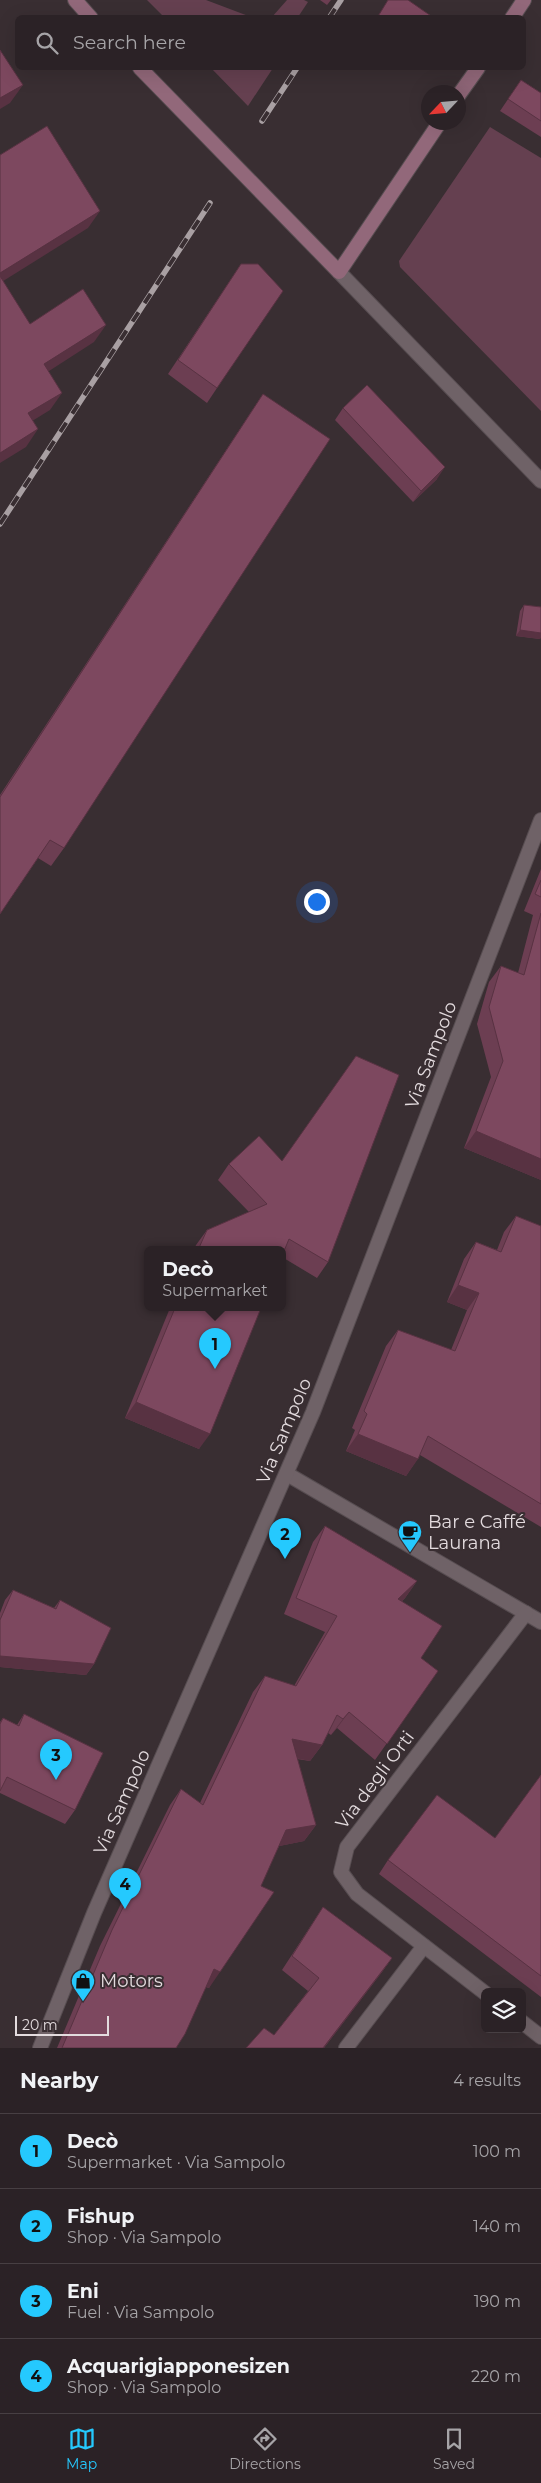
<!DOCTYPE html>
<meta charset="utf-8">
<style>
body{margin:0;font-family:Montserrat,sans-serif;background:#332a2e;color:#f1f3f6}
.controls{position:absolute;right:15px;bottom:15px;display:grid;overflow:hidden;border-radius:8px;box-shadow:0 5px 20px #0002}
.controls button{width:45px;height:45px;display:grid;place-items:center;padding:0;border:0;border-bottom:1px solid #473f43;background:#2b2226;color:#f1f3f6;font:25px sans-serif}
.compass{position:absolute;left:421px;top:85px;width:45px;height:45px;border-radius:50%;background:#2b2226;box-shadow:0 5px 20px #0002;rotate:244deg}
.scale{position:absolute;left:15px;bottom:12px;width:94px;box-sizing:border-box;padding-left:5px;border:2px solid #e3dbde;border-top:0;font-size:14px;line-height:18px;white-space:nowrap;color:#e3dbde;-webkit-text-stroke:4px #392e32;paint-order:stroke}
.you{position:absolute;left:316px;top:901px;width:18px;height:18px;margin:-12px;border:4px solid #fff;border-radius:50%;background:#1a73e8;box-shadow:0 0 0 8px #1a73e833}
.badge{display:grid;place-items:center;width:32px;height:32px;border-radius:50%;background:#25c9fe;color:#111;font-size:16px;font-weight:700}
.pin{position:absolute;translate:-50% -41px;filter:drop-shadow(0 1px 2px #0008)}
.pin::after{content:'';position:absolute;top:26px;width:18px;height:15px;background:inherit;clip-path:polygon(0 0,100% 0,50% 100%)}
.popup{position:absolute;left:144px;top:1246px;width:142px;height:65px;box-sizing:border-box;display:grid;place-content:center;border-radius:8px;background:#2b2226;filter:drop-shadow(0 1px 4px #0005);font-size:16px;white-space:nowrap;color:#a6a4a7}
.popup b{font-size:19px;color:#f1f3f6}
.popup::after{content:'';position:absolute;left:50%;top:100%;margin-left:-10px;border:10px solid transparent;border-top-color:#2b2226}
.list{margin:0;padding:0;list-style:none}
h2{display:flex;justify-content:space-between;align-items:center;height:65px;margin:0;padding:0 20px;font-size:21px}
h2 small{font-size:16px;font-weight:400;color:#a6a4a7}
.list li{display:grid;grid-template-columns:32px 1fr auto;gap:15px;align-items:center;box-sizing:border-box;height:75px;padding:0 20px;border-top:1px solid #473f43}
.list b{display:block;font-size:19px;white-space:nowrap}
.list p{margin:0;font-size:16px;white-space:nowrap;color:#a6a4a7}
.list em{font-size:16px;font-style:normal;color:#a6a4a7}
.icon{flex:none;width:28px;height:28px;fill:none;stroke:currentColor;stroke-width:2;stroke-linecap:round;stroke-linejoin:round}
.map{position:relative;flex:none;width:541px;height:2048px;overflow:hidden}
.search{position:absolute;background:#2b2226;box-shadow:0 5px 20px #0002;left:15px;right:15px;top:15px;height:55px;display:flex;align-items:center;gap:12px;box-sizing:border-box;padding:0 18px;border-radius:8px;color:#a6a4a7;font-size:19px}
.sheet{height:365px;background:#2b2226}
nav{display:flex;justify-content:space-around;align-items:center;box-sizing:border-box;height:70px;border-top:1px solid #473f43;background:#2b2226;font-size:14px;color:#a6a4a7}
nav a{display:grid;justify-items:center;gap:2px}
nav .on{color:#25c9fe}
.map>svg:first-child{display:block}
.green{fill:#654050}
.lines{fill:none;stroke-linecap:round;stroke-linejoin:round}
.minor-casing{stroke:#574d51;stroke-width:16}
.tertiary-casing{stroke:#574d51;stroke-width:16}
.secondary-casing{stroke:#574d51;stroke-width:16}
.minor{stroke:#6f6267;stroke-width:14}
.tertiary{stroke:#6f6267;stroke-width:14}
.secondary{stroke:#92687a;stroke-width:14}
.rail-casing{stroke:#a9a0a3;stroke-width:5.5}
.rail{stroke:#392e32;stroke-width:4;stroke-dasharray:11;stroke-linecap:butt}
.wall{fill:#6c3e52}
.shaded-wall{fill:#583242}
.building{fill:#7d485f;stroke:#583242}
.labels{text-anchor:middle;dominant-baseline:central;stroke-width:4;stroke-linejoin:round;paint-order:stroke}
.street-label{font-size:18px;fill:#e3dbde;stroke:#392e32}
.poi-label{font-size:18px;fill:#e3dbde;stroke:#392e32;text-anchor:start}
</style>
<div class="map">
<svg width="541" height="2048" viewBox="0 0 541 2048">
<rect width="100%" height="100%" fill="#392e32"/>
<!-- green -->
<g class="green">
<polygon points="147,0 206,0 251,17 164,17"/>
<polygon points="287,0 304,0 308,2 298,17 272,17"/>
<polygon points="211,68 273,68 248,106"/>
<polygon points="490,127 541,158 541,411 400,267 399,261"/>
</g>
<g class="lines">
<!-- minor casing -->
<g class="minor-casing">
<g id="minor">
<polyline points="287,1474 541,1622"/>
<polyline points="485,1993 357,1894 341,1872 347,1847 526,1613"/>
<polyline points="522,2022 541,2037"/>
<polyline points="40,2048 94,1913 313,1412 541,820"/>
<polyline points="346,2048 424,1946"/>
</g>
</g>
<!-- tertiary casing -->
<g class="tertiary-casing">
<polyline id="tertiary" points="339,272 541,481"/>
</g>
<!-- secondary casing -->
<g class="secondary-casing">
<g id="secondary">
<polyline points="75,0 91,18"/>
<polyline points="512,18 524,0"/>
<polyline points="140,68 339,272 440,122"/>
<polyline points="458,96 478,68"/>
</g>
</g>
<!-- minor -->
<use href="#minor" class="minor"/>
<!-- tertiary -->
<use href="#tertiary" class="tertiary"/>
<!-- secondary -->
<use href="#secondary" class="secondary"/>
<!-- rail casing -->
<g class="rail-casing">
<g id="rail">
<polyline points="329,18 341,0"/>
<polyline points="262,121 297,68"/>
<polyline points="0,524 210,203"/>
</g>
</g>
<!-- rail -->
<use href="#rail" class="rail"/>
</g>
<!-- wall -->
<g class="wall">
<polygon points="320,0 331,0 327,5"/>
<polygon points="521,80 541,93 541,137 500,111"/>
<polygon points="241,264 217,388 207,403 168,374"/>
<polygon points="263,394 64,848 51,866 38,858 0,914 0,795 251,412"/>
<polygon points="343,408 437,479 413,502 335,420"/>
<polygon points="524,605 541,607 540,639 516,636 520,611"/>
<polygon points="541,869 541,1180 464,1148 491,1077 477,1024 489,982 501,966 518,973 533,915 524,911"/>
<polygon points="229,1164 328,1262 317,1278 282,1257 282,1250 194,1250 196,1245 207,1230 249,1212 218,1180"/>
<polygon points="516,1216 541,1226 541,1527 420,1455 406,1476 346,1451 355,1430 352,1428 386,1346 398,1330 451,1350 467,1310 447,1302 464,1259 476,1242 497,1250 504,1232"/>
<polygon points="170,1308 261,1308 199,1449 125,1418"/>
<polygon points="325,1526 417,1581 405,1598 402,1601 421,1658 438,1671 375,1760 337,1728 331,1735 328,1733 322,1745 310,1761 297,1759 316,1825 304,1841 279,1846 209,1988 206,1987 176,2048 57,2048 100,1946 170,1805 181,1789 200,1803 253,1692 265,1676 294,1686 325,1632 284,1614 313,1542"/>
<polygon points="13,1590 54,1608 60,1600 94,1664 86,1675 0,1667 0,1613 5,1600"/>
<polygon points="24,1714 75,1810 65,1824 0,1793 0,1722 3,1718 17,1725"/>
<polygon points="541,1775 541,1997 379,1874 388,1860 495,1838"/>
<polygon points="323,1907 392,1958 382,1972 324,2048 246,2048 274,2035 308,1991 282,1970"/>
</g>
<!-- shaded-wall -->
<g class="shaded-wall">
<polygon points="23,85 10,103 0,109 0,98"/>
<polygon points="100,211 88,228 0,283 0,273"/>
<polygon points="106,325 94,342 32,382 44,364"/>
<polygon points="62,393 50,410 16,431 28,413"/>
<polygon points="38,429 26,447 0,463 0,453"/>
<polygon points="445,467 437,479 413,502 421,491"/>
<polygon points="520,630 541,633 541,638 540,639 516,636"/>
<polygon points="476,1131 541,1159 541,1180 464,1148"/>
<polygon points="458,1285 479,1293 467,1310 447,1302"/>
<polygon points="136,1402 210,1434 199,1449 125,1418"/>
<polygon points="358,1434 418,1459 406,1476 346,1451"/>
<polygon points="417,1581 405,1598 387,1615 398,1599"/>
<polygon points="0,1656 94,1664 86,1675 0,1667"/>
<polygon points="349,1712 337,1728 331,1735 343,1719"/>
<polygon points="292,1739 322,1745 310,1761 280,1755"/>
<polygon points="316,1825 304,1841 275,1847 286,1830"/>
<polygon points="392,1958 382,1972 324,2048 323,2048"/>
<polygon points="214,1969 220,1972 209,1988 203,1986"/>
</g>
<!-- building -->
<g class="building">
<polygon points="388,0 408,0 434,18 377,18"/>
<polygon points="0,50 23,85 0,98"/>
<polygon points="521,80 541,93 541,121 508,99"/>
<polygon points="47,126 100,211 0,273 0,155"/>
<polygon points="241,264 258,264 283,291 217,388 178,360"/>
<polygon points="0,276 30,324 83,289 106,325 44,364 62,393 28,413 38,429 0,453"/>
<polygon points="367,385 445,467 421,491 343,408"/>
<polygon points="263,394 330,439 64,848 50,840 0,914 0,797"/>
<polygon points="524,605 541,607 541,633 520,630"/>
<polygon points="541,880 541,897 535,894"/>
<polygon points="541,913 541,1159 476,1131 503,1061 489,1007 501,966 524,975"/>
<polygon points="356,1056 399,1075 328,1262 289,1239 282,1256 282,1250 198,1250 207,1230 267,1204 229,1164 259,1136 282,1161"/>
<polygon points="516,1216 541,1226 541,1504 428,1436 418,1459 358,1434 367,1414 364,1411 398,1330 455,1351 479,1293 458,1285 476,1242 501,1252"/>
<polygon points="175,1308 261,1308 210,1434 136,1402"/>
<polygon points="325,1526 417,1581 398,1599 442,1626 421,1658 438,1671 387,1744 349,1712 343,1719 337,1715 322,1745 292,1739 316,1825 286,1830 261,1886 274,1892 220,1972 214,1969 185,2034 176,2048 62,2048 112,1930 181,1789 203,1805 265,1676 296,1686 337,1616 296,1598"/>
<polygon points="13,1590 56,1609 60,1600 111,1628 94,1664 0,1656 0,1620"/>
<polygon points="24,1714 103,1753 75,1810 7,1777 0,1791 0,1724 3,1718 19,1726"/>
<polygon points="541,1775 541,1976 388,1860 437,1795 495,1838"/>
<polygon points="323,1907 392,1958 323,2048 246,2048 264,2028 274,2035 319,1978 292,1956"/>
</g>
<!-- icons -->
<defs>
<g id="cafe-pin" transform="scale(1.25)"><path d="M0 17L-7.5 6A9.5 9.5 0 1 1 7.5 6Z" fill="#25c9fe" stroke="#392e32"/><path d="M-5.5-4.5H6V0H3Q3 3.5 0 3.5H-2.5Q-5.5 3.5-5.5 0ZM3-3.2v2h1.7v-2ZM-6 4.5H4V6H-6Z" fill="#111"/></g>
<g id="shop-pin" transform="scale(1.25)"><path d="M0 17L-7.5 6A9.5 9.5 0 1 1 7.5 6Z" fill="#25c9fe" stroke="#392e32"/><path d="M-5-2.5h2.3a2.7 3.5 0 0 1 5.4 0H5L5.5 6h-11ZM-1.5-2.5h3a1.5 2.3 0 0 0-3 0Z" fill="#111"/></g>
</defs>
<g fill-rule="evenodd">
<use href="#cafe-pin" x="410" y="1532"/>
<use href="#shop-pin" x="83" y="1981"/>
</g>
<g class="labels">
<!-- street labels -->
<g class="street-label">
<text transform="translate(431 1055) rotate(-69)">Via Sampolo</text>
<text transform="translate(284 1431) rotate(-67)">Via Sampolo</text>
<text transform="translate(375 1780) rotate(-53)">Via degli Orti</text>
<text transform="translate(122 1802) rotate(-66)">Via Sampolo</text>
</g>
<!-- poi labels -->
<g class="poi-label">
<text x="428" y="1522">Bar e Caffé<tspan x="428" dy="21">Laurana</tspan></text>
<text x="100" y="1981">Motors</text>
</g>
</g>
</svg>
<div class="controls">
<button><svg class="icon" aria-label="layers" viewBox="0 0 24 24"><path d="M12 4l9 5-9 5-9-5zM3 14l9 5 9-5"/></svg></button>
</div>
<svg class="compass" viewBox="-18 -18 36 36"><path d="M0-13l5 13h-10z" fill="#e53935"/><path d="M0 13l5-13h-10z" fill="#a6a4a7"/></svg>
<div class="scale">20 m</div>
<div class="you"></div>
<div class="pin badge" style="left:215px;top:1369px">1</div>
<div class="popup"><b>Decò</b>Supermarket</div>
<div class="pin badge" style="left:285px;top:1559px">2</div>
<div class="pin badge" style="left:56px;top:1780px">3</div>
<div class="pin badge" style="left:125px;top:1909px">4</div>
<div class="search"><svg class="icon" aria-label="search" viewBox="0 0 24 24"><circle cx="10" cy="10" r="6"/><path d="M15 15l6 6"/></svg>Search here</div>
</div>
<section class="sheet">
<h2>Nearby<small>4 results</small></h2>
<ul class="list">
<li><span class="badge">1</span><div><b>Decò</b><p>Supermarket · Via Sampolo</p></div><em>100 m</em></li>
<li><span class="badge">2</span><div><b>Fishup</b><p>Shop · Via Sampolo</p></div><em>140 m</em></li>
<li><span class="badge">3</span><div><b>Eni</b><p>Fuel · Via Sampolo</p></div><em>190 m</em></li>
<li><span class="badge">4</span><div><b>Acquarigiapponesizen</b><p>Shop · Via Sampolo</p></div><em>220 m</em></li>
</ul>
</section>
<nav>
<a class="on"><svg class="icon" aria-label="map" viewBox="0 0 24 24"><path d="M3 6l6-2 6 2 6-2v14l-6 2-6-2-6 2zM9 4v14M15 6v14"/></svg>Map</a>
<a><svg class="icon" aria-label="directions" viewBox="0 0 24 24"><path d="M12 3l9 9-9 9-9-9zM9 14v-3h6M13 9l2 2-2 2"/></svg>Directions</a>
<a><svg class="icon" aria-label="saved" viewBox="0 0 24 24"><path d="M7 4h10v16l-5-4-5 4z"/></svg>Saved</a>
</nav>
